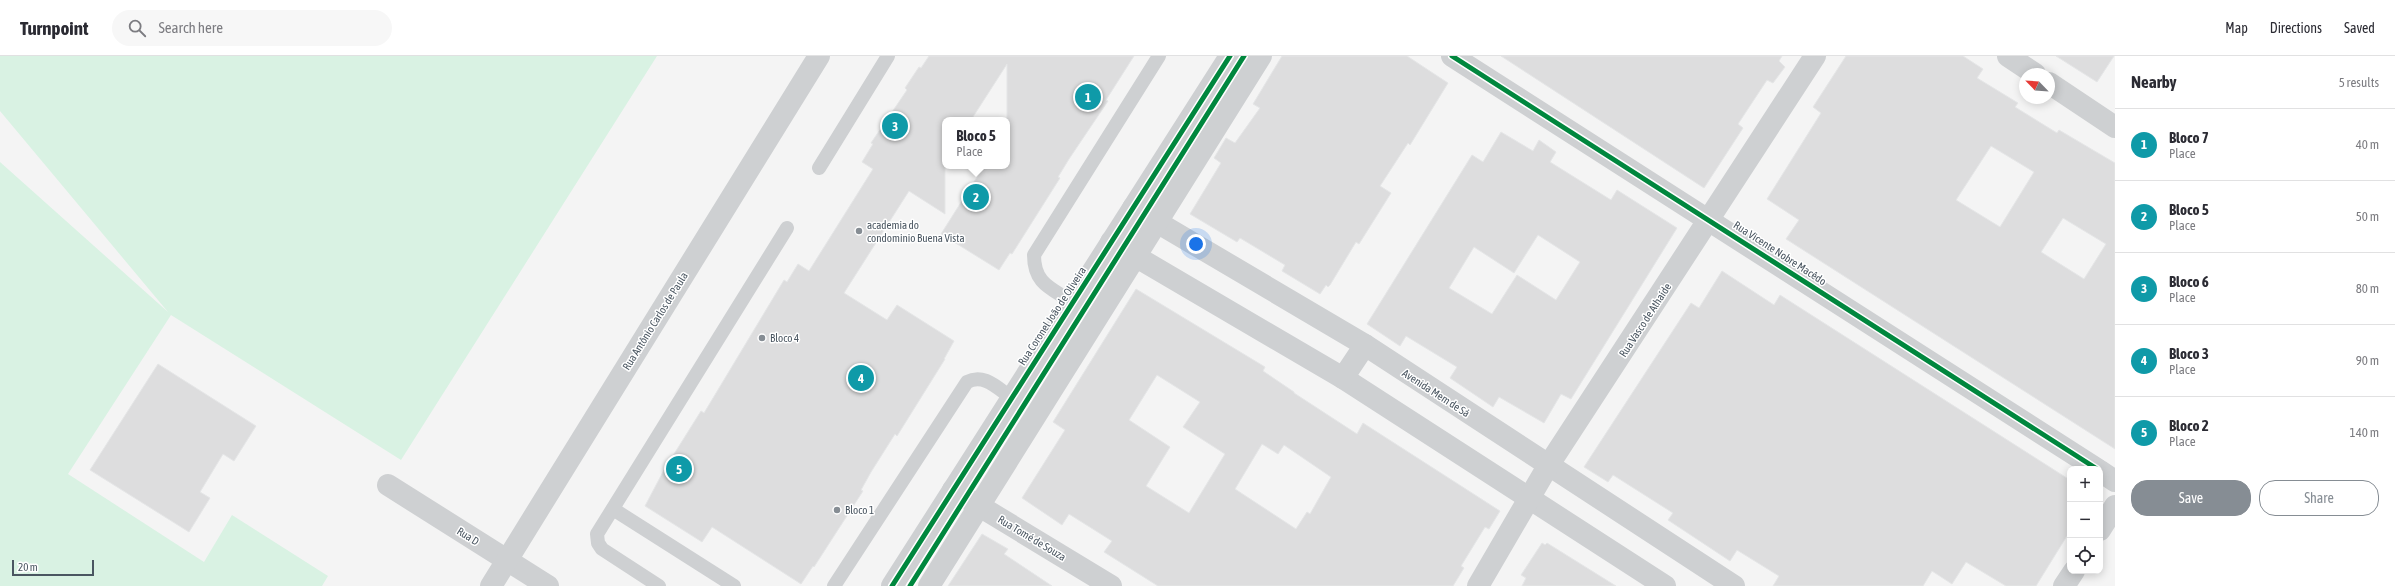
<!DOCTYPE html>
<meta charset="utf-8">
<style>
body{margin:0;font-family:"Asap Condensed",sans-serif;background:#f7f7f7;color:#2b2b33}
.controls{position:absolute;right:12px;bottom:12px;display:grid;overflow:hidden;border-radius:8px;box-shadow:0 2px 10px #0003}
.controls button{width:36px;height:36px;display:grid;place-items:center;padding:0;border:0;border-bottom:1px solid #e1e1e2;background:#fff;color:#2b2b33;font:20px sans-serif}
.compass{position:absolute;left:2019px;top:12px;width:36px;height:36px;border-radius:50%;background:#fff;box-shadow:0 2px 10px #0003;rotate:295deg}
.scale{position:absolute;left:12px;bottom:10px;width:82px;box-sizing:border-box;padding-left:4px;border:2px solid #4a5661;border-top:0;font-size:11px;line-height:14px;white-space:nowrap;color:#4a5661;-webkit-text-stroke:3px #fff;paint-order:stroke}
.you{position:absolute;left:1196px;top:188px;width:14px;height:14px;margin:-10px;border:3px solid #fff;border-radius:50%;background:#1a73e8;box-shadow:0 0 0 6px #1a73e833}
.badge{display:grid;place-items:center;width:26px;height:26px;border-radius:50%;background:#868d94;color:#fff;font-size:13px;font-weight:700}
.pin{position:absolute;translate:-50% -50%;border:2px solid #fff;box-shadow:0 1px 4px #0006}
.popup{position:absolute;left:942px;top:61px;width:68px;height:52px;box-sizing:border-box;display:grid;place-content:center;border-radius:8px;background:#fff;filter:drop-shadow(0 1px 3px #0005);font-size:13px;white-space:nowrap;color:#7c7c81}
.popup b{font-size:15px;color:#2b2b33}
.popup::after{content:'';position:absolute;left:50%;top:100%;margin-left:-8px;border:8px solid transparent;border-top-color:#fff}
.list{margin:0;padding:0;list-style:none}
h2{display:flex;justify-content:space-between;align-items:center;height:52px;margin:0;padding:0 16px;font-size:17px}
h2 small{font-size:13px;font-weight:400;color:#7c7c81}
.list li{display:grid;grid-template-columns:26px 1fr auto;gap:12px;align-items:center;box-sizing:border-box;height:72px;padding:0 16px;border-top:1px solid #e1e1e2}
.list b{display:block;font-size:15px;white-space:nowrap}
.list p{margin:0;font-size:13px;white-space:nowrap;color:#7c7c81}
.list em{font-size:13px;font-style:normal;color:#7c7c81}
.actions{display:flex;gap:8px;padding:12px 16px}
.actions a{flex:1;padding:9px 0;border:1px solid #868d94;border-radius:16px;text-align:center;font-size:14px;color:#868d94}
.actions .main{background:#868d94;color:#fff}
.icon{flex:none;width:22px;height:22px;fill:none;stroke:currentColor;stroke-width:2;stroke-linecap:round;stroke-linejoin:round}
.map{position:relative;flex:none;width:2115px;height:530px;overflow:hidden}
header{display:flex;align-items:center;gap:24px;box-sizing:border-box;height:56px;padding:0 20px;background:#fff;border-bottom:1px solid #e1e1e2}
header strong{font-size:19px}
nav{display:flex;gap:22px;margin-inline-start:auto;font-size:14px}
.search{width:280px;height:36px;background:#f7f7f7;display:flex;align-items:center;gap:10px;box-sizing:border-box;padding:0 14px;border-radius:22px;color:#7c7c81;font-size:15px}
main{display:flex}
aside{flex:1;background:#fff}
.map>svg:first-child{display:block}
.green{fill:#d9f2e3}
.building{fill:#ddddde;stroke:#e5e6e7;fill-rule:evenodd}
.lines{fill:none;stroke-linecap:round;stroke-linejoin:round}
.service{stroke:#ced0d2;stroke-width:14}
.minor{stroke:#ced0d2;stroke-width:22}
.tertiary{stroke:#ced0d2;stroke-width:22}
.cycleway-casing{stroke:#fff;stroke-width:8}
.cycleway{stroke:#00873e;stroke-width:5}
.poi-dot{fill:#868d94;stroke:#fff;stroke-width:1.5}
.labels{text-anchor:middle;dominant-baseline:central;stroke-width:3;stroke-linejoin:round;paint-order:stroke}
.poi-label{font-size:11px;fill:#4a5661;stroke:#fff;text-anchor:start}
.street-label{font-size:11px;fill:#4a5661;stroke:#fff}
</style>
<header>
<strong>Turnpoint</strong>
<div class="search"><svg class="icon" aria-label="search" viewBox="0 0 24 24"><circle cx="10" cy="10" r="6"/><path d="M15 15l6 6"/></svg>Search here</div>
<nav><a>Map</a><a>Directions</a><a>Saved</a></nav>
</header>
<main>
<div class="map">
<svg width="2115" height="530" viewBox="0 0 2115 530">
<rect width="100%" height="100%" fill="#f4f4f4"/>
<!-- green -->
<polygon class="green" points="0,0 657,0 401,404 171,259 68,418 204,506 232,459 328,520 322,530 0,530 0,106 168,256 0,55"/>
<!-- building -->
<g class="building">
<polygon points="929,0 1134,0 1106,44 1108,45 1069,103 1058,121 1060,122 1012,198 1010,197 999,214 941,178 984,110 1007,110 1007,8 971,64 945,64 945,158 909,135 844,237 887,264 897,249 954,285 944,303 945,303 897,380 895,378 871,416 861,434 863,435 814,511 813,510 801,528 712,471 702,486 645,450 664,414 701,355 704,357 784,224 787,226 798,208 809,215 873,113 862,106 873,88 871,87 907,34 905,32 919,11 921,12"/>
<polygon points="1282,0 1407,0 1448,27 1410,89 1408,87 1380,130 1391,137 1359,188 1356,186 1330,229 1328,231 1326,229 1320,238 1282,215 1285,209 1240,182 1237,186 1190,158 1221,107 1214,102 1226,82 1235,87 1260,52 1253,48"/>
<polygon points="1501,0 1782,0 1779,5 1785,11 1773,27 1767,24 1738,68 1743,72 1704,132"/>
<path d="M 1846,0 L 1963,0 L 1983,13 L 1977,22 L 2018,47 L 2015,51 L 2057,77 L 2059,74 L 2115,107 L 2115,393 L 1786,183 L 1799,164 L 1767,143 L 1821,57 L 1813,51 ZM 1991,90 L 2034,116 L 2000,171 L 1956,144 ZM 2063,162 L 2106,188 L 2084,223 L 2041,196 Z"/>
<polygon points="2056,0 2114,0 2097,26"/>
<path d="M 1501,76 L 1533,95 L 1539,84 L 1556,96 L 1550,106 L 1611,144 L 1617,134 L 1677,172 L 1571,343 L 1561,338 L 1544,367 L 1499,341 L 1493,351 L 1450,322 L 1457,311 L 1406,280 L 1400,290 L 1367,268 L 1472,99 L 1483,106 ZM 1538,179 L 1580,206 L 1556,244 L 1517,219 L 1492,258 L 1449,232 L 1474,191 L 1514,217 Z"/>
<polygon points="1722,215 1774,249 1780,239 2070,424 2070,475 2036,530 2006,530 1966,506 1952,528 1932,515 1923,530 1773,530 1779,520 1737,494 1730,505 1668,464 1673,457 1613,419 1608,426 1584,411 1691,247 1699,252"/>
<path d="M 1136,233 L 1265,311 L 1263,315 L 1294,336 L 1294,337 L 1357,378 L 1363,367 L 1500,455 L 1489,473 L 1485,471 L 1461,510 L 1464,512 L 1453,530 L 1158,530 L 1104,496 L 1112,485 L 1069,458 L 1062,469 L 1022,442 L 1065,374 L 1053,366 ZM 1157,319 L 1200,346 L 1183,371 L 1225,398 L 1189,457 L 1146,430 L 1170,391 L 1129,364 ZM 1262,388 L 1278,398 L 1284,389 L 1331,421 L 1310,458 L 1307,456 L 1296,473 L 1235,433 Z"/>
<polygon points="158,308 256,370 234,405 223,398 200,436 210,442 189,476 90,414"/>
<polygon points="982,478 1008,493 1004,498 1052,530 948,530"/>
<polygon points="1542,487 1545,489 1547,487 1616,530 1522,530 1526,522 1521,519"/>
</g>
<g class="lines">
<!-- service -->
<g class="service">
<polyline points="819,112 888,0"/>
<path d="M 1072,246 C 1051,232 1034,228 1034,199 L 1159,0"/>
<polyline points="613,453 734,530"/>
<polyline points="659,530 602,493 598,487 597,478 787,172"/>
<path d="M 834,530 L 967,326 C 984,317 997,332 1012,342"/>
</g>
<!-- minor -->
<g class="minor">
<polyline points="1452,0 2097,413"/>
<polyline points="2008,0 2035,18"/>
<polyline points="2049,27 2115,71"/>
<polyline points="1133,152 1365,289 1734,530"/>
<polyline points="1111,186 1343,322 1665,530"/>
<polyline points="1343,322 1365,289"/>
<polyline points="2100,415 2115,425"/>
<polyline points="388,429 548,530"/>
<polyline points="953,434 1111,530"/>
<polyline points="2100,474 2115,450"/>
<polyline points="491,530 819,0"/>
<polyline points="1478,530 1548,410 1815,0"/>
<polyline points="2064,530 2074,515"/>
</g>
<!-- tertiary -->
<g class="tertiary">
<polyline points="892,530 1230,0"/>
<polyline points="929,530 1261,0"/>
</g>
<!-- cycleway casing -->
<g class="cycleway-casing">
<g id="cycleway">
<polyline points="1452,0 2097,413"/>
<polyline points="892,530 1230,0"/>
<polyline points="910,530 1244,0"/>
</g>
</g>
<!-- cycleway -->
<use href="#cycleway" class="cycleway"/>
</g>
<!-- markers -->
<g class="poi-dot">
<circle cx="859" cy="175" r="4"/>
<circle cx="762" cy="282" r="4"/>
<circle cx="837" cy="454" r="4"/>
</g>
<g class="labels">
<!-- poi labels -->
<g class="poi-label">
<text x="867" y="169">academia do<tspan x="867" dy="13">condominio Buena Vista</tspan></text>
<text x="770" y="282">Bloco 4</text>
<text x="845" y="454">Bloco 1</text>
</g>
<!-- street labels -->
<g class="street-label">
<text transform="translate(1780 197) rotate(33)">Rua Vicente Nobre Macêdo</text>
<text transform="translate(1052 260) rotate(-57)">Rua Coronel João de Oliveira</text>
<text transform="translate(1645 264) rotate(-57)">Rua Vasco de Athaíde</text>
<text transform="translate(655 265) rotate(-58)">Rua Antônio Carlos de Paula</text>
<text transform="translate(1436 337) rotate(33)">Avenida Mem de Sá</text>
<text transform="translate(468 480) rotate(32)">Rua D</text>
<text transform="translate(1032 482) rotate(31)">Rua Tomé de Souza</text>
</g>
</g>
</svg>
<div class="controls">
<button>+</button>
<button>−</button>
<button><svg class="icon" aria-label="locate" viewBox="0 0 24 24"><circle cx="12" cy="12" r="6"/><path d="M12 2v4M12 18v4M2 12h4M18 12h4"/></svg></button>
</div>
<svg class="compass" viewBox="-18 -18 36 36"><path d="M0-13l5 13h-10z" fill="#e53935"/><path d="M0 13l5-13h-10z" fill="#7c7c81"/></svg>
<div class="scale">20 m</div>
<div class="you"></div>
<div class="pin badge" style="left:1088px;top:41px;background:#0f9aa8">1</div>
<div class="pin badge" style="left:976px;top:141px;background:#0f9aa8">2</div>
<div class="popup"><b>Bloco 5</b>Place</div>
<div class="pin badge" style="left:895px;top:70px;background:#0f9aa8">3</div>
<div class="pin badge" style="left:861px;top:322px;background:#0f9aa8">4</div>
<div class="pin badge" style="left:679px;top:413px;background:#0f9aa8">5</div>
</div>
<aside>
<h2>Nearby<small>5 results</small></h2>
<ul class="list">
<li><span class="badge" style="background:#0f9aa8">1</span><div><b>Bloco 7</b><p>Place</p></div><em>40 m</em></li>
<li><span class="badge" style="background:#0f9aa8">2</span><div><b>Bloco 5</b><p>Place</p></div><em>50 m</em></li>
<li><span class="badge" style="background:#0f9aa8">3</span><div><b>Bloco 6</b><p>Place</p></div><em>80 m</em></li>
<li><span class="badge" style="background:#0f9aa8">4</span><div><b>Bloco 3</b><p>Place</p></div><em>90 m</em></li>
<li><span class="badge" style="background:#0f9aa8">5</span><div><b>Bloco 2</b><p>Place</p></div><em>140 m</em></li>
</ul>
<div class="actions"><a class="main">Save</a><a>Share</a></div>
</aside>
</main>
